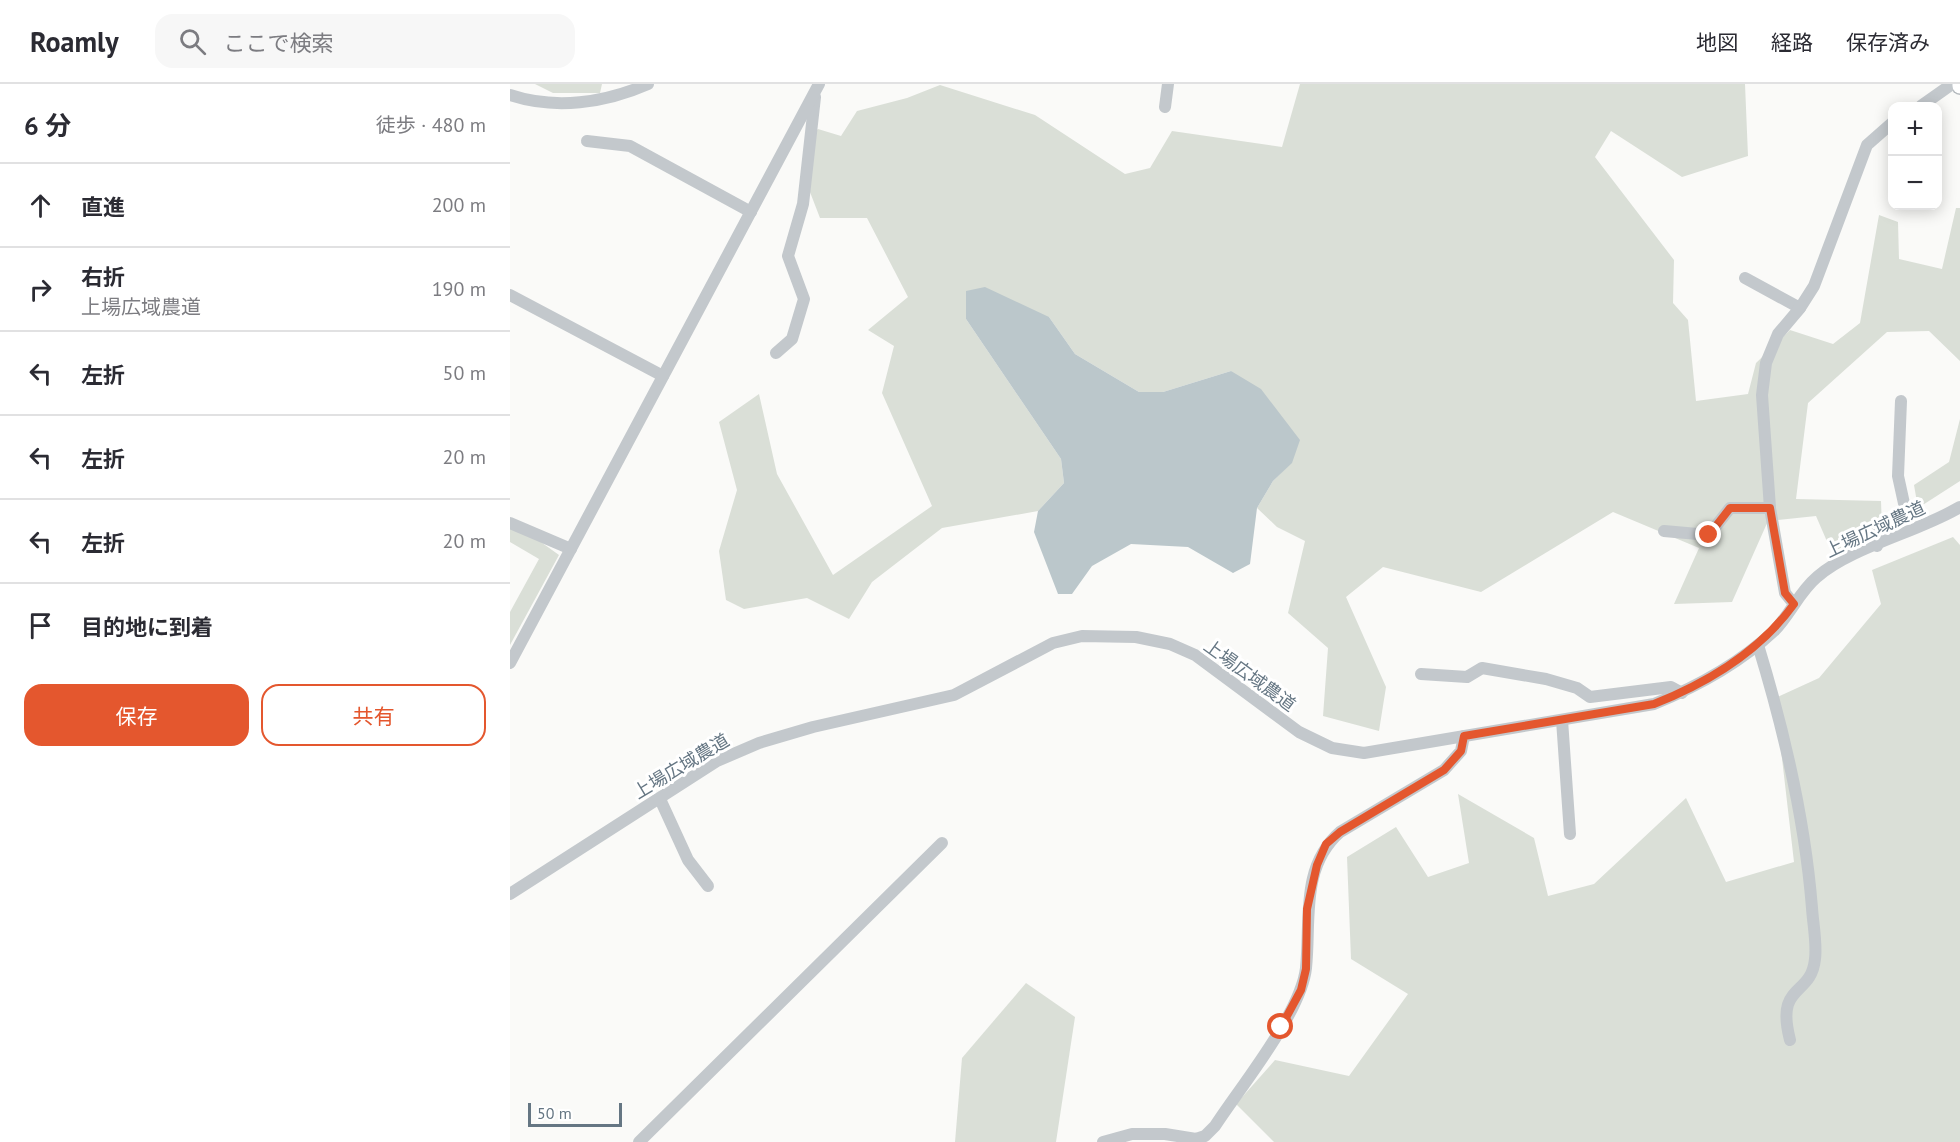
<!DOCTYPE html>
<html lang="ja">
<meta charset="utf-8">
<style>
body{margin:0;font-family:"PT Sans","Noto Sans JP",sans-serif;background:#f7f7f7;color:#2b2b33}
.controls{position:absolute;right:18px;top:18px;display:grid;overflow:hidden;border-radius:12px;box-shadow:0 3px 15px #0003}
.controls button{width:54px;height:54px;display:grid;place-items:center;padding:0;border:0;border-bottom:2px solid #e1e1e2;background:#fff;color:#2b2b33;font:30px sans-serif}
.scale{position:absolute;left:18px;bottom:15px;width:94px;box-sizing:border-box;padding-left:6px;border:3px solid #657683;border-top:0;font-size:16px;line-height:21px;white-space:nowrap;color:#657683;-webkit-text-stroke:4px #fff;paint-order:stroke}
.stop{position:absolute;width:18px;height:18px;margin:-14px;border:4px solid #e4572e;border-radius:50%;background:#fff}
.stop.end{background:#e4572e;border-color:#fff;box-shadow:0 2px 6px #0008}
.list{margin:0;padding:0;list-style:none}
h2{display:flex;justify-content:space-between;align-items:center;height:78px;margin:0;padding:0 24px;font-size:26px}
h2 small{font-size:20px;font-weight:400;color:#7c7c81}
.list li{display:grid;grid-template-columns:39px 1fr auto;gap:18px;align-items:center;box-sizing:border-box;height:84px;padding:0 24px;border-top:2px solid #e1e1e2}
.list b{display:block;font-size:22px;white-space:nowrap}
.list p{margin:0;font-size:20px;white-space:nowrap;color:#7c7c81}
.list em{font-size:20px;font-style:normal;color:#7c7c81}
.actions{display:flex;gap:12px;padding:18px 24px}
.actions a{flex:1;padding:14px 0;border:2px solid #e4572e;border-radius:18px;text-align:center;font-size:21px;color:#e4572e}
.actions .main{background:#e4572e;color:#fff}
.icon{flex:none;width:33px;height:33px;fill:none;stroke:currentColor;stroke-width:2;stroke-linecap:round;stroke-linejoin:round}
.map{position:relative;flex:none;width:1450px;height:1058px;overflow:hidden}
header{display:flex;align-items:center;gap:36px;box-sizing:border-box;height:84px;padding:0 30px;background:#fff;border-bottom:2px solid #e1e1e2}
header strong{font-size:28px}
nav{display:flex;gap:33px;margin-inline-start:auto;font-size:21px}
.search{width:420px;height:54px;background:#f7f7f7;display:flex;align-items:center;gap:15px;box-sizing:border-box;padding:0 21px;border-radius:18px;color:#7c7c81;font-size:22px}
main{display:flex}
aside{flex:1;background:#fff}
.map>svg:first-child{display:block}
.green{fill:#dadfd7}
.water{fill:#bbc7cb}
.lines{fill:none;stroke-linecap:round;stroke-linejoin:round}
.major-casing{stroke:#b5babe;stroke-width:18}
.minor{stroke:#c3c8cc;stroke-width:12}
.major{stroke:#fff;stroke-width:15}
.route{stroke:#e4572e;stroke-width:8}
.labels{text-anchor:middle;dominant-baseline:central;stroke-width:6;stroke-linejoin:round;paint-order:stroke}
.street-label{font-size:18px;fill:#657683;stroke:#fff}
</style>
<header>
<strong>Roamly</strong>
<div class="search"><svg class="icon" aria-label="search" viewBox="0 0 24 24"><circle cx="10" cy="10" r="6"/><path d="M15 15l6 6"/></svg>ここで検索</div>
<nav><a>地図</a><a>経路</a><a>保存済み</a></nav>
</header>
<main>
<aside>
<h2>6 分<small>徒歩 · 480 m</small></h2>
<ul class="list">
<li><svg class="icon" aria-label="ahead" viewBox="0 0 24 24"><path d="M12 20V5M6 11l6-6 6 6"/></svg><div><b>直進</b></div><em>200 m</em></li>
<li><svg class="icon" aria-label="right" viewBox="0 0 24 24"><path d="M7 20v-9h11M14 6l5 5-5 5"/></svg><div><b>右折</b><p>上場広域農道</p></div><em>190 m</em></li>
<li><svg class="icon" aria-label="left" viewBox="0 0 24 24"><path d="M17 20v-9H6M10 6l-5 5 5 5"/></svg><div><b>左折</b></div><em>50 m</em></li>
<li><svg class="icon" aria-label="left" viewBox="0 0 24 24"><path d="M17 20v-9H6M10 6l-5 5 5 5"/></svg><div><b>左折</b></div><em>20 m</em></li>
<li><svg class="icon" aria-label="left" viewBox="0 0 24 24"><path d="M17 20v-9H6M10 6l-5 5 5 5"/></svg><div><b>左折</b></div><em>20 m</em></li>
<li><svg class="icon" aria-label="arrive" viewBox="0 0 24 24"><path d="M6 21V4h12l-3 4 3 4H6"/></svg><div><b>目的地に到着</b></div></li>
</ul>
<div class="actions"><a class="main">保存</a><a>共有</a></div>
</aside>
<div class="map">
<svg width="1450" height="1058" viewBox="0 0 1450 1058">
<rect width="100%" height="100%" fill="#fafaf8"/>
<!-- green -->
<g class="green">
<polygon points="25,0 92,0 90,9 43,9"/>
<polygon points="790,0 1235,0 1238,72 1172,93 1101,47 1085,73 1164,176 1163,219 1178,236 1186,317 1238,310 1246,279 1280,246 1323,260 1350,239 1369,131 1388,138 1389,175 1432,185 1446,124 1450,124 1450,277 1419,247 1377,248 1298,319 1286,415 1371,417 1372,445 1322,469 1306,432 1258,437 1222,518 1164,520 1189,464 1103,428 971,508 873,483 836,513 876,603 869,647 813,632 818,564 778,529 795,457 767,443 747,424 763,397 782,378 721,287 653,308 629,308 565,270 539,233 456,235 551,375 554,399 528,427 432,444 362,498 339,535 297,514 234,525 216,516 209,467 227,406 209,338 249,310 267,390 323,491 422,422 372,309 384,262 358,246 398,213 357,134 310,134 293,90 295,58 308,45 331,52 347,27 397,14 430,1 525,31 615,90 640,84 662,47 772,63"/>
<polygon points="1450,335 1450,397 1408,424 1404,401 1439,378"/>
<polygon points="0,436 49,471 0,561 0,528 29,475 0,458"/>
<polygon points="1443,453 1450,461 1450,1058 764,1058 726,1020 765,976 839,992 898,910 841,875 837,773 886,743 918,793 959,779 948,710 1024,754 1038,812 1084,800 1176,714 1216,798 1284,778 1265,614 1309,594 1371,520 1362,486"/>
<polygon points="516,899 565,933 546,1058 445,1058 452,974"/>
</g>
<!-- water -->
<polygon class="water" points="475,203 539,233 565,270 629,308 653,308 721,287 751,305 790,356 782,379 763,397 747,424 740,480 723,489 678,463 621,460 582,482 562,510 548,510 524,448 528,427 554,399 551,375 456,235 456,207"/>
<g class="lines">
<!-- major casing -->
<g class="major-casing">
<polyline id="major" points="1450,0 1450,2"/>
</g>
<!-- minor -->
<g class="minor">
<path d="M 0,11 C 45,26 95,19 138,0"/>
<polyline points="1411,22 1442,0"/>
<polyline points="655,23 658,0"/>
<polyline points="77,57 120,62 241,128"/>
<polyline points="1235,194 1290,224"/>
<polyline points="0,211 153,292"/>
<polyline points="266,269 282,255 294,215 278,172 293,120 305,13"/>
<polyline points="0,439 61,465"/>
<polyline points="1154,447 1199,451 1220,424 1260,424"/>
<path d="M 1367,462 L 1364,449 C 1370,436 1387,436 1395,424 L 1388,392 L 1391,317"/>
<polyline points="1284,520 1275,509 1260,424 1252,311 1256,279 1268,250 1290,224 1304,202 1357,61 1382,39"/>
<path d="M 1248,561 C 1274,646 1295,736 1302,824 C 1303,840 1307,859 1305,875 C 1301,914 1265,898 1280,956"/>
<polyline points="0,579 309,0"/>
<polyline points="911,590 957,593 972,584 1036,595 1067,604 1080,613 1161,603 1172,609"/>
<polyline points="1052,636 1060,750"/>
<polyline points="150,715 178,776 198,802"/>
<path d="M 0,810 L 207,677 L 249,659 L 303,643 L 444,611 L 543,559 L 572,552 L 626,553 L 660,560 L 685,571 L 789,648 L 822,664 L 854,669 L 1144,620 C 1186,603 1231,578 1264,547 C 1280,531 1289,508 1307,493 C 1341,463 1408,448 1450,423"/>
<polyline points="129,1058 432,759"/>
<path d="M 593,1058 L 622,1050 L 655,1050 L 686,1055 L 695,1052 L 705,1042 C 731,1002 791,929 796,884 C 801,837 790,783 830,748 L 934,686 L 951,667 L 954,652"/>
</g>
<!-- major -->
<use href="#major" class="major"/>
</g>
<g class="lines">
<!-- route -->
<path class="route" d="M 771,943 L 791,906 L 796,885 L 797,825 L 807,781 L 816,760 L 830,748 L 934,686 L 951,667 L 954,652 L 1144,620 C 1197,599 1250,567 1284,520 L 1275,509 L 1260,424 L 1220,424 L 1199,451"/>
</g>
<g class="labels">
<!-- street labels -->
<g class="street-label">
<text transform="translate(1365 445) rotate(-25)">上場広域農道</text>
<text transform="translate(740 591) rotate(36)">上場広域農道</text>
<text transform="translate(171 682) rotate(-31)">上場広域農道</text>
</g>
</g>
</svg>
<div class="controls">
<button>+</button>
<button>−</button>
</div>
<div class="scale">50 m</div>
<div class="stop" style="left:771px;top:943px"></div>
<div class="stop end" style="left:1199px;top:451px"></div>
</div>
</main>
